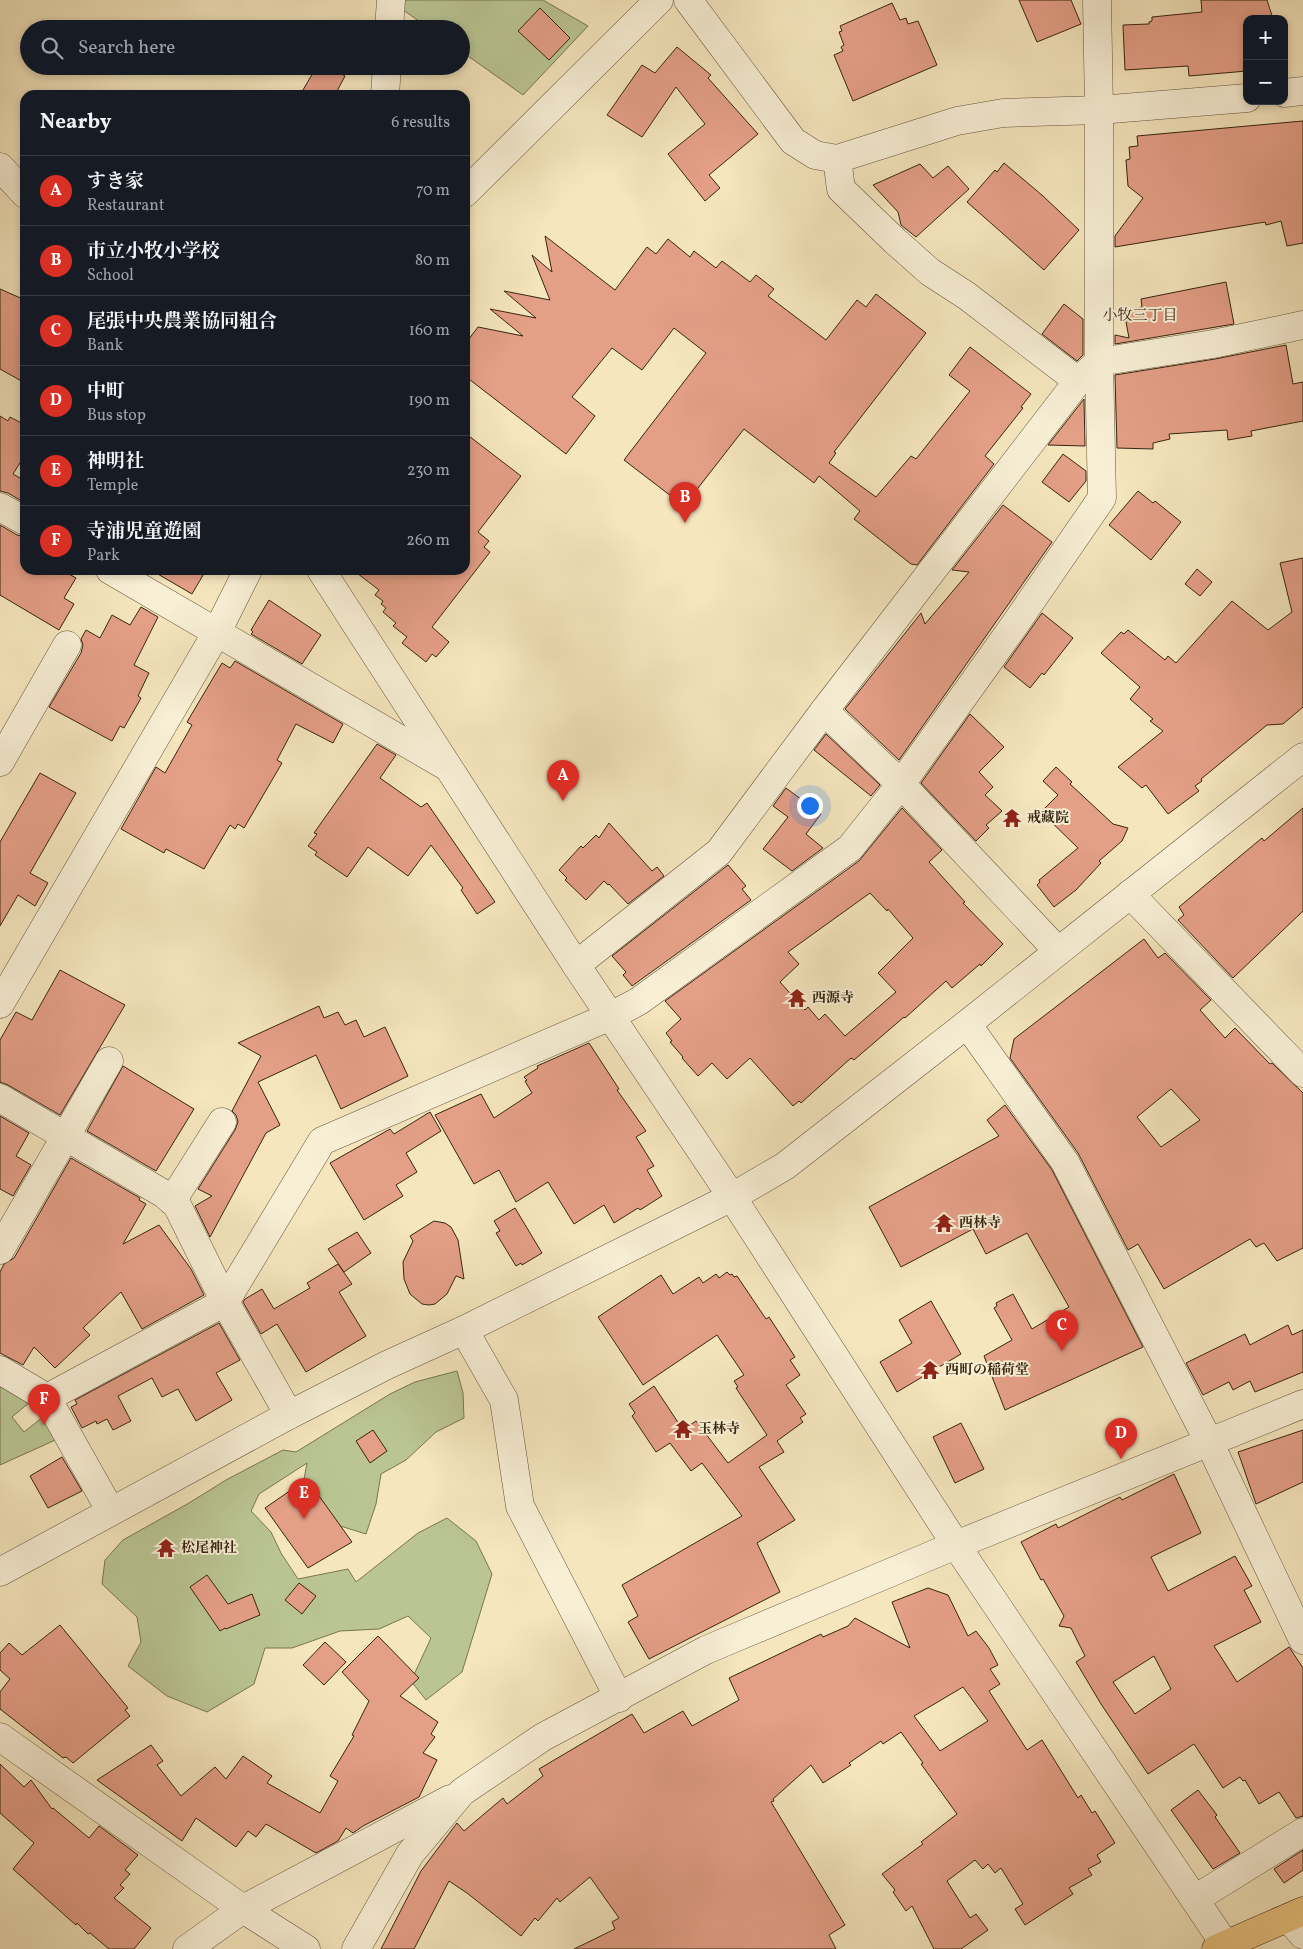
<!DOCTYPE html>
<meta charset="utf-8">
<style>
body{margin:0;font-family:Vollkorn,"Noto Serif JP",serif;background:#20242c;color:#f1f3f6}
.controls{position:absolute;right:15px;top:15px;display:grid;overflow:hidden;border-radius:10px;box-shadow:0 2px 8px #0003}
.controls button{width:45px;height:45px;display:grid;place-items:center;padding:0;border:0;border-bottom:1px solid #363941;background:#171b24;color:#f1f3f6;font:25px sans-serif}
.you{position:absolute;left:809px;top:805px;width:18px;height:18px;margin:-12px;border:4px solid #fff;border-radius:50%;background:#1a73e8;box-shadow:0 0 0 8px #1a73e833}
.badge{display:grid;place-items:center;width:32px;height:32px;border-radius:50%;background:#d93025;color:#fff;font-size:16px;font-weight:700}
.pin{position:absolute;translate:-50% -41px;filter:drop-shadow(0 1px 2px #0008)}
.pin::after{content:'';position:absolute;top:26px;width:18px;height:15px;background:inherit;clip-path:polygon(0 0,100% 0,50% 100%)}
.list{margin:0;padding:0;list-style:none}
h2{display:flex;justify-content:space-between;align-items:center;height:65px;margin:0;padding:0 20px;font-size:21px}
h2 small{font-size:16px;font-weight:400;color:#9ea1a6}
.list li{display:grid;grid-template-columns:32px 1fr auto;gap:15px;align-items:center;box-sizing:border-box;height:70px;padding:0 20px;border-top:1px solid #363941}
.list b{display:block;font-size:19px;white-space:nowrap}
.list p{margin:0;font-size:16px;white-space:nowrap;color:#9ea1a6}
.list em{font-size:16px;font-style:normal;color:#9ea1a6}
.icon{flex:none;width:28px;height:28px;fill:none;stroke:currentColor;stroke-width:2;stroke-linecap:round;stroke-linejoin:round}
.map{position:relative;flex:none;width:1303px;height:1949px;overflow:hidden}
.search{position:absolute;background:#171b24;box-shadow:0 2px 8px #0003;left:20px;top:20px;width:450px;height:55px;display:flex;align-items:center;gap:12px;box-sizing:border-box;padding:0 18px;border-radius:28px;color:#9ea1a6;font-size:19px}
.panel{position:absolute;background:#171b24;box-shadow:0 2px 8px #0003;left:20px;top:90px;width:450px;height:485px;border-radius:15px}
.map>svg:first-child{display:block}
.green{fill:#bac593;stroke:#787552}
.building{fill:#e49f87;stroke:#372511;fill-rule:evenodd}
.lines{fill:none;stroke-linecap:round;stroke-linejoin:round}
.minor-casing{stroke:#66553c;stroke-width:29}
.major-casing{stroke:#372511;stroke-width:29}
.minor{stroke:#f8efd5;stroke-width:28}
.major{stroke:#eac37f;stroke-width:28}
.labels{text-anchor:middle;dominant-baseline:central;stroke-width:4;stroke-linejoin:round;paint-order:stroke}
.poi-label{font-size:14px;font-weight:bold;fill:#372511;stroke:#f8efd5;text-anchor:start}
.neighbourhood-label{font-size:15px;fill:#372511;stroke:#f8efd5}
</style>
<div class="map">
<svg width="1303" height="1949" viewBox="0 0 1303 1949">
<rect width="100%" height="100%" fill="#f5e6be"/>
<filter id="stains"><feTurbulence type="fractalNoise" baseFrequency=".004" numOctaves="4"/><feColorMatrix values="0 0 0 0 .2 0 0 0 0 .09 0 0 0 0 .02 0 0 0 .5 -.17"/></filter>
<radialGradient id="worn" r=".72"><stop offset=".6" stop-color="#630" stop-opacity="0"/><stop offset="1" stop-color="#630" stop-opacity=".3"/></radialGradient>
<!-- green -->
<g class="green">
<polygon points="400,0 543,0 588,26 523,95 461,51 461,29 430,29 399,7"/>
<polygon points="457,1371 463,1393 464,1418 436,1432 406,1460 381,1474 376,1504 366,1534 321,1520 301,1495 307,1463 259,1494 251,1511 271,1532 281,1553 298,1579 348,1569 356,1582 418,1533 447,1518 476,1541 492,1574 462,1672 426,1700 411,1681 431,1638 408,1616 379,1629 340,1631 292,1648 265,1648 254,1684 207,1712 167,1696 128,1666 141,1642 137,1617 102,1584 105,1560 123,1540 189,1503 226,1480 283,1450 296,1452 390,1394 415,1382"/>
<polygon points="0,1378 35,1398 12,1417 24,1432 48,1413 62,1437 0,1465"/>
</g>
<!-- building -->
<g class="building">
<polygon points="1019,0 1071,0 1081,24 1037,42"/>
<polygon points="1201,0 1267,0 1273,19 1247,19 1247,71 1189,76 1188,66 1125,70 1123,25 1149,24 1149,22 1152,21 1152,17 1202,12"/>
<polygon points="892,3 900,20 906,18 908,24 918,21 937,65 853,101 834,55 843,51 841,47 844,45 839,32 842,31 840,26"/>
<polygon points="540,8 570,38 549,60 518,31"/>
<polygon points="677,47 711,75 708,78 758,134 709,175 720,188 705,201 668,154 705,124 676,87 642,137 607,115 642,65 655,73"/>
<polygon points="317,66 327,66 345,76 335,95 300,95"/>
<polygon points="1303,121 1303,243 1287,246 1281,221 1266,225 1265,222 1115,247 1115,236 1143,198 1128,186 1126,160 1130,159 1129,147 1138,146 1137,136"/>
<polygon points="1004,163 1043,196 1079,230 1044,270 967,202 995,170 997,172"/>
<polygon points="920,164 933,178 948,166 969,189 916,237 901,225 898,212 873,185"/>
<polygon points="545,236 615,290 647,247 656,254 668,239 690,257 694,251 716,268 722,261 750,282 756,275 774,289 768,296 826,340 857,300 866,307 876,294 926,333 834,452 836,453 829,463 876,497 911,456 916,459 970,391 949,375 970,347 1031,394 1021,407 1023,408 985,456 994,464 917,565 911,564 854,519 860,511 819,476 814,483 744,429 684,506 624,460 706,353 674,328 642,370 612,348 572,397 595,416 566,454 465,376 465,344 478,327 523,336 490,309 536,318 504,291 550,300 532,255 552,272"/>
<polygon points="1226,282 1234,324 1115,344 1115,335 1129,338 1124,311 1142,307 1141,299"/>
<polygon points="0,289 25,300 25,383 0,369"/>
<polygon points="1064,304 1083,319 1083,355 1077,361 1042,334"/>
<polygon points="1286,345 1293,384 1303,382 1303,421 1251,431 1252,436 1228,440 1227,430 1169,434 1170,439 1153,443 1153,449 1117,448 1115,375 1215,359"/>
<polygon points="1084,399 1085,446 1048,445"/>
<polygon points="0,416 8,421 10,417 25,425 25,455 13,474 25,481 25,503 8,493 0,491"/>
<polygon points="465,433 521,476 478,532 489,541 484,547 490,552 432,627 449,642 436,657 432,654 426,662 402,643 407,637 393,626 396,623 383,612 386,608 381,604 383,601 375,595 379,590 353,570 465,570"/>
<polygon points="1063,454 1086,471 1086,481 1069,502 1042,482"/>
<polygon points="1138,491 1153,503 1155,501 1181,522 1151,560 1109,525"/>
<polygon points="1003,505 1052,542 899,760 845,709 921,613 925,624 969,572 952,570"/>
<polygon points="0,525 17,535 25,537 25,570 62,570 76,578 64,598 74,604 59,630 0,595"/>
<polygon points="1303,558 1303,707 1283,724 1267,725 1201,779 1202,781 1195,786 1199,791 1168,814 1146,785 1142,788 1118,767 1163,731 1150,721 1153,719 1130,699 1140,687 1101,653 1121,632 1124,634 1128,630 1165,660 1168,656 1176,663 1232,601 1268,630 1292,612 1280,563"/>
<polygon points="1197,569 1212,582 1200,596 1185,584"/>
<polygon points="151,570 206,570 192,594"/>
<polygon points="269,600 321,635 302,664 251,634 253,632 251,630"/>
<polygon points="141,607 158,617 134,665 149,673 138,696 141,698 124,728 120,726 112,741 49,707 81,653 83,645 81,639 86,630 100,638 112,615 130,625"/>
<polygon points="1042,613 1073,638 1044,675 1042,673 1030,688 1004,667"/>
<polygon points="235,661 343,724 333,743 296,724 277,760 282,763 244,828 238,824 235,829 230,825 204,869 166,849 164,853 121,829 156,767 165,773 192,725 187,722 222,663 230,668"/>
<polygon points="970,714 1004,747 979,772 993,787 985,795 1002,811 986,825 989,828 976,841 921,783"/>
<polygon points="826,734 880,785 871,796 814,750"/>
<polygon points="377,744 396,755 380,778 421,807 427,803 495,902 477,914 461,890 463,888 431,845 408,876 368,847 347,877 315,855 317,852 308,846 317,834 314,833"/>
<polygon points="1056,767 1072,782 1070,784 1113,824 1128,828 1122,841 1099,861 1101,863 1076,890 1054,907 1037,885 1040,882 1039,880 1078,848 1041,812 1058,795 1043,781"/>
<polygon points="40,773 76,793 30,873 48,883 35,906 18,895 0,926 0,842"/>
<polygon points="786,788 821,814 806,834 823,848 792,871 763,849 788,817 773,806"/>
<path d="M 902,808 L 942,850 L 929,862 L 965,902 L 963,903 L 1003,944 L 981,966 L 980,964 L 952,988 L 946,981 L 905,1018 L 904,1017 L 854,1060 L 851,1058 L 801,1103 L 799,1101 L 793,1106 L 750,1058 L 727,1079 L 712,1063 L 698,1076 L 682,1058 L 683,1057 L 670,1042 L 672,1041 L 666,1033 L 681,1019 L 665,1001 L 859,861 ZM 870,893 L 887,911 L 888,909 L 913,938 L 878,973 L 896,992 L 845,1036 L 825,1014 L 819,1020 L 808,1007 L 805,1010 L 780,982 L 799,964 L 788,952 Z"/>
<polygon points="1303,808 1303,911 1233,978 1178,920 1184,915 1179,907 1262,838 1264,841"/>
<polygon points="609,823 652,871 657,867 664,876 628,904 609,884 608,885 604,881 586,900 565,880 567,878 559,870 581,846 583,848 596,835 599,838"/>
<polygon points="728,865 746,886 742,889 751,900 632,986 623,975 626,972 612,956"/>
<path d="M 1144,939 L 1158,958 L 1165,953 L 1211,1000 L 1200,1010 L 1225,1038 L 1235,1028 L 1270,1064 L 1272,1063 L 1303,1093 L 1303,1248 L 1277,1261 L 1264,1243 L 1256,1247 L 1250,1239 L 1164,1289 L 1138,1244 L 1128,1250 L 1078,1153 L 1010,1058 L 1014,1039 ZM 1171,1089 L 1200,1120 L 1161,1147 L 1137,1117 Z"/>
<polygon points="60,970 125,1005 60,1115 8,1085 0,1082 0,1040 16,1012 32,1020"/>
<polygon points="319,1006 324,1018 338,1012 345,1025 356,1020 364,1037 385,1027 408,1076 341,1109 316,1055 258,1082 280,1125 266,1133 210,1237 195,1206 212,1196 198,1189 235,1130 238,1122 236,1115 232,1111 261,1056 238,1043"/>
<polygon points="589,1043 619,1089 617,1090 646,1131 636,1137 654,1166 647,1170 662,1196 640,1210 638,1208 614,1223 604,1205 574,1224 548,1182 516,1202 499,1170 474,1184 435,1115 481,1094 494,1118 532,1093 525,1081 527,1080 524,1077 538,1068 537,1066"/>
<polygon points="123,1066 194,1109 156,1171 87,1131"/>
<polygon points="1005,1105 1052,1170 1143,1347 1005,1410 984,1356 1012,1340 994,1308 997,1306 996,1303 1013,1294 1032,1329 1069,1307 1027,1233 986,1254 973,1229 901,1267 869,1207 999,1136 987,1120"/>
<polygon points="430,1112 441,1131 406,1153 417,1172 396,1185 403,1196 364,1220 330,1163 390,1129 394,1134"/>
<polygon points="0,1116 29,1133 16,1156 31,1165 13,1196 0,1189"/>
<polygon points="71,1158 140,1198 139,1200 146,1204 123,1244 159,1225 191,1269 204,1295 142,1329 121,1292 83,1328 90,1335 55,1368 34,1347 23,1365 0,1353 0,1272 4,1264 14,1258"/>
<polygon points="515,1208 542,1253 522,1265 521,1263 516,1266 496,1233 500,1231 494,1221"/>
<polygon points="434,1221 445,1223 451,1227 458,1240 464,1279 456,1276 447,1294 435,1304 429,1305 422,1304 410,1294 404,1279 403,1262 413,1241 410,1236"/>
<polygon points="357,1232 371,1253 344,1272 328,1249"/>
<polygon points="338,1264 352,1284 339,1292 366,1336 306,1372 277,1324 261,1334 243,1302 245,1299 262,1289 274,1309 310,1288 307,1283"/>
<polygon points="727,1272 730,1275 732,1274 734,1277 737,1276 766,1319 769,1317 795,1357 790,1360 800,1375 786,1385 806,1414 800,1418 803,1422 777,1441 784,1452 759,1467 795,1520 757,1543 780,1592 649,1659 628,1622 638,1616 622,1585 742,1516 702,1463 691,1471 670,1443 656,1452 632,1416 635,1413 629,1404 654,1386 683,1430 696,1421 728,1463 767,1435 736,1388 738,1387 734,1381 744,1375 717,1335 643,1385 598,1317 661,1275 673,1294 699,1277 703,1283 716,1274 719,1278"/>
<polygon points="931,1301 961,1354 897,1392 880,1362 912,1343 899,1320"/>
<polygon points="219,1323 240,1360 216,1373 232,1400 196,1421 178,1389 162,1397 152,1378 118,1396 131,1421 113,1430 107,1419 97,1424 96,1421 82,1428 71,1407 77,1404 75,1400"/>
<polygon points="1288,1325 1292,1335 1303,1330 1303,1372 1255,1392 1250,1381 1233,1390 1229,1382 1203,1395 1186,1363 1245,1334 1250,1345"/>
<polygon points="961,1423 984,1469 955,1483 933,1437"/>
<polygon points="373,1430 387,1451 370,1463 356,1441"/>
<polygon points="1303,1430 1303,1482 1256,1504 1238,1452"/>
<polygon points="62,1457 82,1491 48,1508 30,1476"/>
<path d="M 1174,1474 L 1201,1533 L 1151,1557 L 1168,1591 L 1235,1556 L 1252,1586 L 1244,1590 L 1261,1622 L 1214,1646 L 1237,1682 L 1289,1647 L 1303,1668 L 1303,1816 L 1296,1818 L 1279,1792 L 1259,1804 L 1245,1780 L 1243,1781 L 1240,1777 L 1223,1788 L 1194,1744 L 1148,1774 L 1101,1704 L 1076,1662 L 1085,1656 L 1071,1628 L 1059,1626 L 1064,1616 L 1043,1579 L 1041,1580 L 1021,1542 L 1056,1524 L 1058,1528 L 1120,1497 L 1122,1500 ZM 1154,1656 L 1171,1689 L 1135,1714 L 1113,1682 Z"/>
<polygon points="307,1479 352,1542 308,1568 265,1508"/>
<polygon points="207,1575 228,1604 252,1594 260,1615 226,1629 225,1628 220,1631 190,1587"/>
<polygon points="299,1583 316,1596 302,1614 285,1600"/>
<path d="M 928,1588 L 948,1595 L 968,1636 L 976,1631 L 989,1648 L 998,1665 L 990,1669 L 1000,1684 L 989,1691 L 1027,1750 L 1042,1740 L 1078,1798 L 1081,1795 L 1092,1813 L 1095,1811 L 1115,1843 L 1097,1855 L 1101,1862 L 1088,1869 L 1092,1875 L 1069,1888 L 1073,1894 L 1025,1925 L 1015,1909 L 1023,1904 L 1001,1868 L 995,1873 L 988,1864 L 983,1869 L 975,1860 L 947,1881 L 970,1918 L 976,1914 L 988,1930 L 961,1949 L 934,1949 L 912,1906 L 906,1911 L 893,1892 L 895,1890 L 882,1874 L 923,1844 L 921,1842 L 957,1814 L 921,1764 L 923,1763 L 901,1732 L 883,1744 L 881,1741 L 849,1763 L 851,1765 L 823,1783 L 811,1765 L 773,1799 L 774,1801 L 771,1802 L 845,1925 L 829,1935 L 836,1949 L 574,1949 L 615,1929 L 612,1922 L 619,1918 L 590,1877 L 560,1902 L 557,1898 L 538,1921 L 535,1918 L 521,1936 L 467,1893 L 449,1881 L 414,1949 L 381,1949 L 421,1871 L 457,1823 L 464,1831 L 503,1798 L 507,1804 L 543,1776 L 539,1769 L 632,1714 L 644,1733 L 683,1711 L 692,1726 L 739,1700 L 729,1678 L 821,1634 L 823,1637 L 848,1626 L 855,1618 L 910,1648 L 892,1602 ZM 963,1687 L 988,1721 L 940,1751 L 914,1716 Z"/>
<polygon points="60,1625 128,1708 125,1710 130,1716 73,1763 66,1757 63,1758 0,1709 0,1692 10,1679 0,1670 0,1653 9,1643 22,1655"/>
<polygon points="378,1636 419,1678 400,1696 438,1722 431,1734 435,1737 423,1753 437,1760 419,1797 363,1826 353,1833 346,1828 338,1841 316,1853 266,1824 256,1837 248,1831 236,1847 196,1818 182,1841 97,1780 151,1745 163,1761 157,1765 181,1796 215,1767 226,1779 243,1756 272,1776 267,1783 320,1813 338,1781 330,1776 354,1736 352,1735 369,1701 342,1672"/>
<polygon points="325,1642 346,1662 324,1685 303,1665"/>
<polygon points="0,1764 24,1787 31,1780 52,1809 53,1808 89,1838 99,1826 138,1855 125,1870 130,1874 120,1885 124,1888 114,1898 151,1928 134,1949 109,1949 90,1933 88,1934 77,1923 76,1925 69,1919 13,1869 34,1843 0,1813"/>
<polygon points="1198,1790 1217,1815 1215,1817 1240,1853 1213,1869 1171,1810"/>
<polygon points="1303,1850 1303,1870 1284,1883 1274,1869"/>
</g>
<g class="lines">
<!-- minor casing -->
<g class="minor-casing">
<g id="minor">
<polyline points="688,0 793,141 815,155 837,159 957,121 1003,113 1099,110 1247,98"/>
<polyline points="389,29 391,0"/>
<polyline points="1284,93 1303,91"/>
<polyline points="385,95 387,66"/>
<polyline points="837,159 841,189 895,241 930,272 967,296 1078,381"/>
<polyline points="0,167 25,194"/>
<polyline points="465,193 659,0"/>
<polyline points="0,507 25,521"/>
<polyline points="110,570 444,765"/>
<polyline points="321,570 576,965 732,1197 956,1545 1228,1949"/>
<polyline points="824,711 901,784 1058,951"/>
<polyline points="0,762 67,645"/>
<polyline points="1130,894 1303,1073"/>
<polyline points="576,965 719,852 824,711 1078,381 1099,362 1099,110 1097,0"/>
<polyline points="0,1004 217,632 248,570"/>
<polyline points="967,1024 1065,1162 1209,1442 1303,1640"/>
<polyline points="0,1098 164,1194 177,1205 225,1302 289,1415"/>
<polyline points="172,1201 222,1122"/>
<polyline points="0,1250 109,1061"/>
<polyline points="464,1330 504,1400 520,1506 619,1698"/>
<polyline points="0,1370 47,1398 110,1510"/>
<polyline points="47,1398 225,1302 322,1141 611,1016 639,1001 850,848 901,784 1011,630 1102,498 1099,362 1213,344 1303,325"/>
<polyline points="0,1572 289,1415 387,1365 464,1330 732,1197 785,1166 967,1024 1303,757"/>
<polyline points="0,1737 243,1909 306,1949"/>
<polyline points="1195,1899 1303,1832"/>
<polyline points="1288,1918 1303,1935"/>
<polyline points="187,1949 243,1909 450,1799"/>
<polyline points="356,1949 410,1854 462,1792 543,1737 706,1650 956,1545 1303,1404"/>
</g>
</g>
<!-- major casing -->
<g class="major-casing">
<polyline id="major" points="1216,1949 1303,1911"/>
</g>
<!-- minor -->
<use href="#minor" class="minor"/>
<!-- major -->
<use href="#major" class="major"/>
</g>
<!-- icons -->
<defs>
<g id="temple-bare" transform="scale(1.5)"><path d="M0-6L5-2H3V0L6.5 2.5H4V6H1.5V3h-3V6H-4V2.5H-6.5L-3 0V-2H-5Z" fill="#8f2418" stroke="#f8efd5" stroke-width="2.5" paint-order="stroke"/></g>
</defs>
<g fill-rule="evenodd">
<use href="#temple-bare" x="1012" y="818"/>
<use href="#temple-bare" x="797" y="998"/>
<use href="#temple-bare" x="944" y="1223"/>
<use href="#temple-bare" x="930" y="1370"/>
<use href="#temple-bare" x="683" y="1429"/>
<use href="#temple-bare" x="166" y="1548"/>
</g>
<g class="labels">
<!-- poi labels -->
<g class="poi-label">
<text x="1027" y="818">戒藏院</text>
<text x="812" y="998">西源寺</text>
<text x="959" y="1223">西林寺</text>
<text x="945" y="1370">西町の稲荷堂</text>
<text x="698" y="1429">玉林寺</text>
<text x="181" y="1548">松尾神社</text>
</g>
<!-- neighbourhood labels -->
<g class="neighbourhood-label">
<text x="1140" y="316">小牧三丁目</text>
</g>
</g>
<rect width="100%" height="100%" filter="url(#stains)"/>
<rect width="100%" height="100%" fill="url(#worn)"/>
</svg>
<div class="controls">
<button>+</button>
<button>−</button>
</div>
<div class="you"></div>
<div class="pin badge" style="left:563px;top:801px">A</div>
<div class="pin badge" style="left:685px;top:523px">B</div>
<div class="pin badge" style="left:1062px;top:1351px">C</div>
<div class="pin badge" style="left:1121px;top:1459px">D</div>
<div class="pin badge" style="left:304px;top:1519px">E</div>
<div class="pin badge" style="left:44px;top:1425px">F</div>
<div class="search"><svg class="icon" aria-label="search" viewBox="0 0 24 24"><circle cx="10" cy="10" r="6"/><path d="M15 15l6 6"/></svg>Search here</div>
<section class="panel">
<h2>Nearby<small>6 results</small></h2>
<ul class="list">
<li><span class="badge">A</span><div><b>すき家</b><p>Restaurant</p></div><em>70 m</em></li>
<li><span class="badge">B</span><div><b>市立小牧小学校</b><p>School</p></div><em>80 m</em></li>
<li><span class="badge">C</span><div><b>尾張中央農業協同組合</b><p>Bank</p></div><em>160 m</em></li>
<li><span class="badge">D</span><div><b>中町</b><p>Bus stop</p></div><em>190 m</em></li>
<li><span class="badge">E</span><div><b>神明社</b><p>Temple</p></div><em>230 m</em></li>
<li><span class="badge">F</span><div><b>寺浦児童遊園</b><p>Park</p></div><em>260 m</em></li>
</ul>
</section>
</div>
